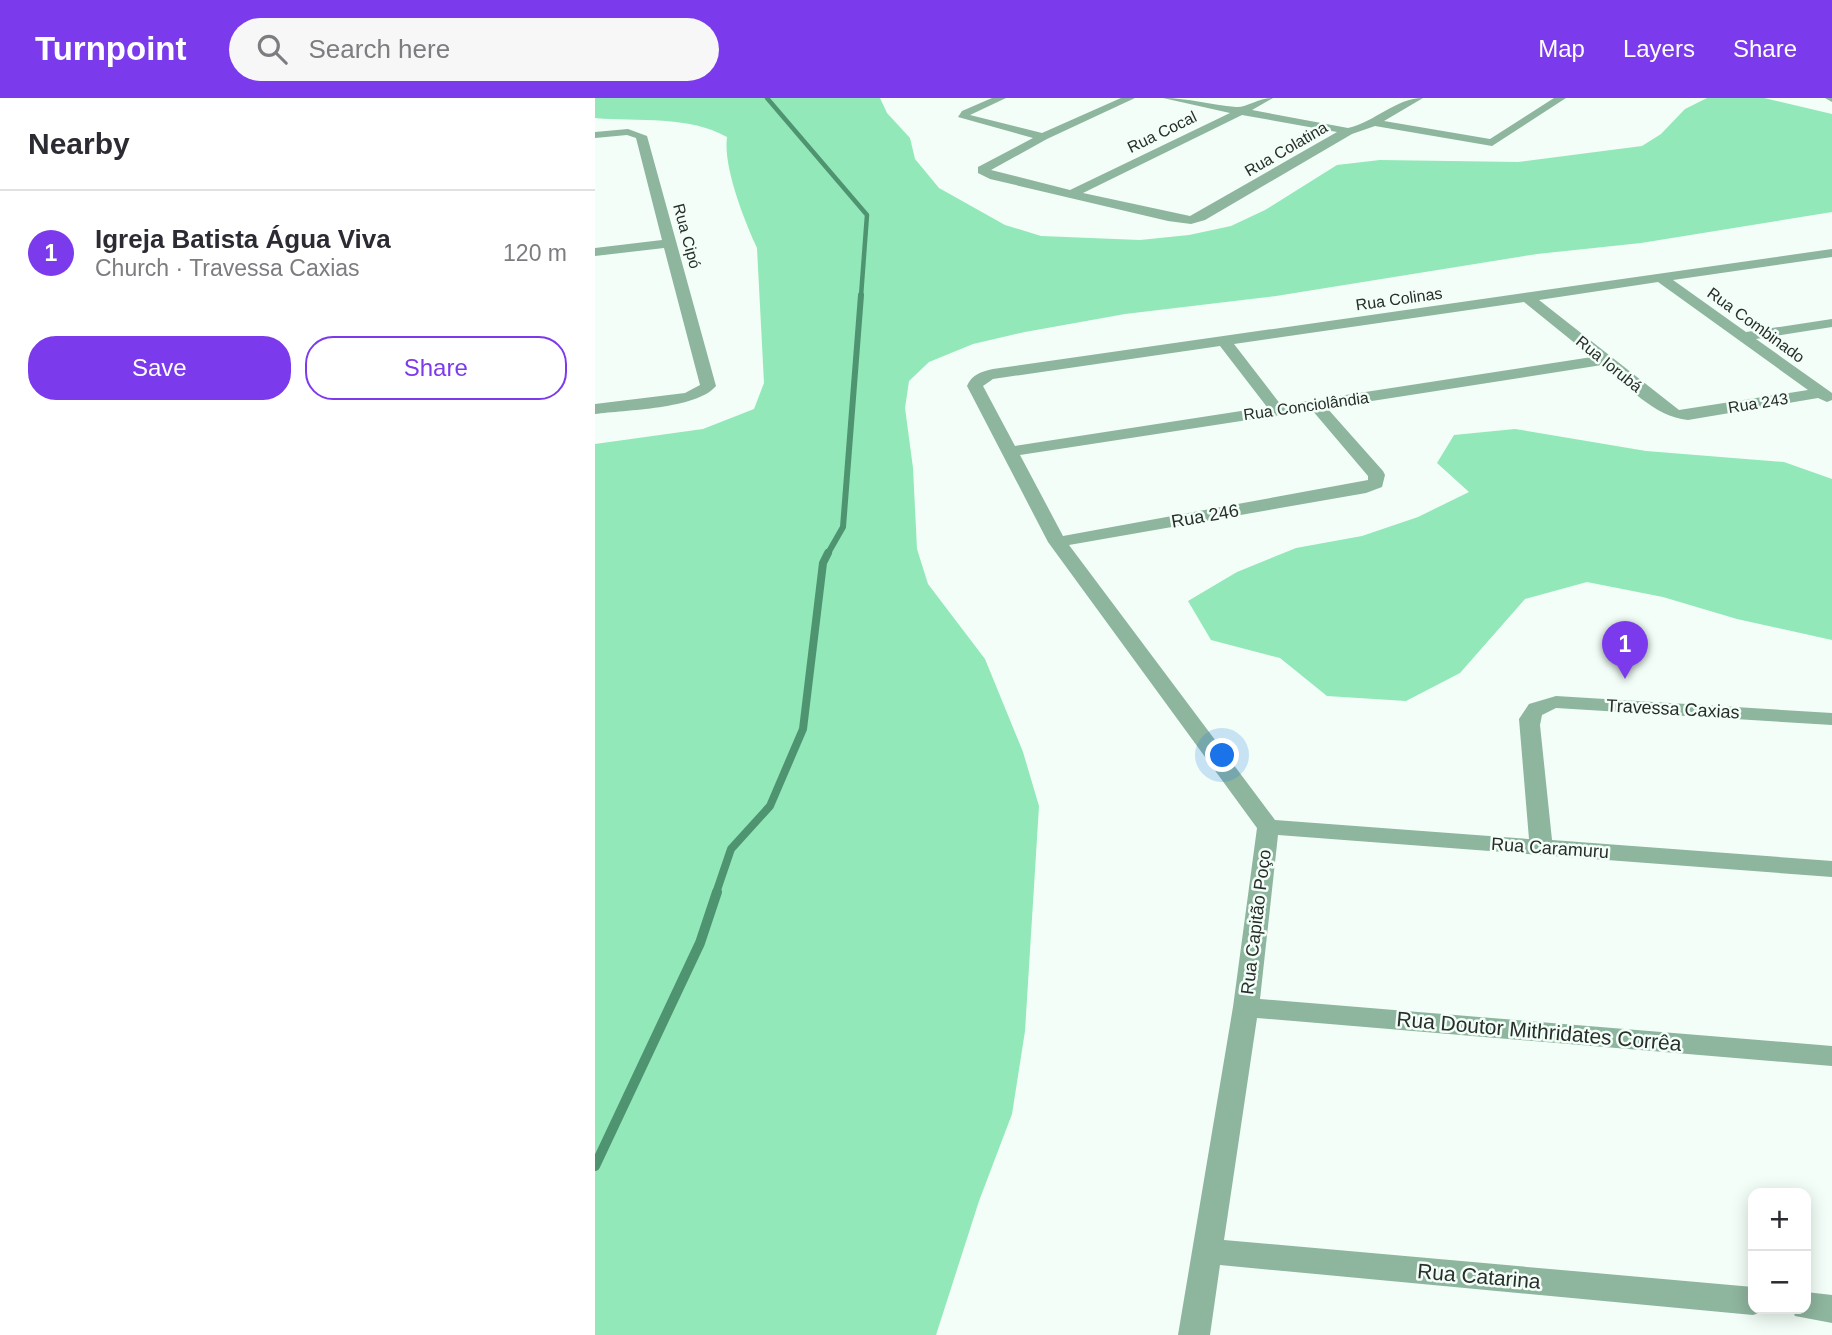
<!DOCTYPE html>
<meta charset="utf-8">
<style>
body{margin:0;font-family:Helvetica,sans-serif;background:#f7f7f7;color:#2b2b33}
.controls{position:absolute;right:21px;bottom:21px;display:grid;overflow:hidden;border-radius:14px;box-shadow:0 4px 18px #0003}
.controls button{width:63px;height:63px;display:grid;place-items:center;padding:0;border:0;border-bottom:2px solid #e1e1e2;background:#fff;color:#2b2b33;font:35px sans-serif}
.you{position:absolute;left:628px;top:658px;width:24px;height:24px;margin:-18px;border:5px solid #fff;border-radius:50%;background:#1a73e8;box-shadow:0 0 0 10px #1a73e833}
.badge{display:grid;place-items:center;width:46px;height:46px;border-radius:50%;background:#7c3aed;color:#fff;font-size:23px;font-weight:700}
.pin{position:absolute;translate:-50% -58px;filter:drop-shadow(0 2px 4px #0008)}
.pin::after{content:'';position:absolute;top:37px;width:24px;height:21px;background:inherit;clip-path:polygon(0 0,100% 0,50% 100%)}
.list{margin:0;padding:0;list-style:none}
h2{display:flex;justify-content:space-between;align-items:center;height:91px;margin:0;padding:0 28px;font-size:30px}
h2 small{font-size:23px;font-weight:400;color:#7c7c81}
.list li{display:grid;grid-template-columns:46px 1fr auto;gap:21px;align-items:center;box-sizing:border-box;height:126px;padding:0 28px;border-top:2px solid #e1e1e2}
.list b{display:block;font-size:26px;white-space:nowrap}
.list p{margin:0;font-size:23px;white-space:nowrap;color:#7c7c81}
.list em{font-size:23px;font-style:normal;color:#7c7c81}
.actions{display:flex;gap:14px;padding:21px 28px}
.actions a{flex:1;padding:16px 0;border:2px solid #7c3aed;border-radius:28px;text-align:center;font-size:24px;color:#7c3aed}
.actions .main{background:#7c3aed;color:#fff}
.icon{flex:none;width:38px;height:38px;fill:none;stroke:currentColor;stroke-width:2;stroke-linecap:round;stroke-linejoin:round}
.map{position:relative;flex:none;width:1237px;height:1237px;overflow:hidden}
header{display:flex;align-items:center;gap:42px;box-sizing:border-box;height:98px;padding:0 35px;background:#7c3aed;color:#fff}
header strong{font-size:33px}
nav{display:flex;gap:38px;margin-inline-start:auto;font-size:24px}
.search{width:490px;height:63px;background:#f7f7f7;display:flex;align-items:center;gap:18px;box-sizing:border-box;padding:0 24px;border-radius:38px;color:#7c7c81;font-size:26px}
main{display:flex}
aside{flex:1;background:#fff}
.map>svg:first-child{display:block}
.green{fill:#92e8b8}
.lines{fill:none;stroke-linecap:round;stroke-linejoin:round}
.stream-far3{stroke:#4f9470;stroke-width:4.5}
.stream-far2{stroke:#4f9470;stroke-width:6}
.stream-far1{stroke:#4f9470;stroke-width:8}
.stream{stroke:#4f9470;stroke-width:10}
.minor{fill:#8eb59e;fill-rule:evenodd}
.labels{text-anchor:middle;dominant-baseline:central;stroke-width:5;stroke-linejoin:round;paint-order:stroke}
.far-street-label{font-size:16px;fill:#282e2a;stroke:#f2fef7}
.street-label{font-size:18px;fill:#282e2a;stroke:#f2fef7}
.near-street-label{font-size:21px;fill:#282e2a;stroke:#f2fef7}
</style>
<header>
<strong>Turnpoint</strong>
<div class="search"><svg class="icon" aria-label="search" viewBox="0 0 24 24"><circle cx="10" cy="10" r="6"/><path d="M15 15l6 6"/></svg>Search here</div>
<nav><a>Map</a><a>Layers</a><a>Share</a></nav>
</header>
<main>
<aside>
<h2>Nearby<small></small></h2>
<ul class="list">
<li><span class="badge">1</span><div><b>Igreja Batista Água Viva</b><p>Church · Travessa Caxias</p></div><em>120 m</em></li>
</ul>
<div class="actions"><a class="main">Save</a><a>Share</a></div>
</aside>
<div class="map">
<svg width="1237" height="1237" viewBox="0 0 1237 1237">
<rect width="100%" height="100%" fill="#f2fef7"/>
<!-- green -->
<g class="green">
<path d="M 0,0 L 285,0 L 292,15 L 315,40 L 320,61 L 344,90 L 410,127 L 446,138 L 545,142 L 594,137 L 636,128 L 670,112 L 742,67 L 785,62 L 923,64 L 1047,48 L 1066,36 L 1090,11 L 1112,0 L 1169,0 L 1237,16 L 1237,114 L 1046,145 L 942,156 L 681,198 L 530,216 L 430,234 L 378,246 L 334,264 L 314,283 L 310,310 L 318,370 L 322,451 L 333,486 L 390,561 L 428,654 L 444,708 L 430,933 L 417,1016 L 384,1103 L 341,1237 L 0,1237 L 0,346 L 108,331 L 159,311 L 169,285 L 162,150 C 149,122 128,69 132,39 C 93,17 44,24 0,20 Z"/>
<polygon points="920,331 1051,353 1189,364 1237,381 1237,542 1142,521 1068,499 992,484 930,501 865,575 811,603 732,598 685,560 616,542 593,503 642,474 701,450 767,438 823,419 874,394 842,365 859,337"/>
</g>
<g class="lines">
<!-- stream-far3 -->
<polyline class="stream-far3" points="172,0 272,117 266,198"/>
<!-- stream-far2 -->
<polyline class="stream-far2" points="232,457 248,429 266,197"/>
<!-- stream-far1 -->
<polyline class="stream-far1" points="121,795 136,751 175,708 208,631 228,465 233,455"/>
<!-- stream -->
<polyline class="stream" points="0,1068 105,845 122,794"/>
<!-- minor -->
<g class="minor">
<path d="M 397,0 L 411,0 L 375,17 L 447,35 L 526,0 L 540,0 L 452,41 L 396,72 L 475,92 L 635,15 L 568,0 C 593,0 616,7 641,9 C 651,10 663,0 678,0 L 657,12 L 753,30 C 780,24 801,0 828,0 L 789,23 L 895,41 L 959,0 L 971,0 L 897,48 L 780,28 L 757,36 L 610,122 L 596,126 L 573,123 L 395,81 L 383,75 L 383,69 L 438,40 L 363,19 L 367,13 ZM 647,17 L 742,34 L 595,118 L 488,95 Z"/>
<polygon points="1230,0 1237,0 1237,4"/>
<path d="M 33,31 L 52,38 L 121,288 C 102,311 30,312 0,316 L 0,306 L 90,295 L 105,287 L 69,150 L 0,158 L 0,150 L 67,142 L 41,40 L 32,37 L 0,40 L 0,34 Z"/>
<path d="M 1237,151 L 1237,159 L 1078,182 L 1151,234 L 1237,221 L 1237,229 L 1161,241 L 1237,295 L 1237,302 L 1232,304 L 1223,300 L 1093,322 C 1059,319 1032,287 1007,267 L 732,310 L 788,373 L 790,377 L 787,389 L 771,395 L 474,447 L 680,722 L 934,741 L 924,621 L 934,606 L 961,598 L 1237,615 L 1237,627 L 961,610 L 947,617 L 945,627 L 957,742 L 1237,763 L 1237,779 L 683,737 L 665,901 L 1237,948 L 1237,968 L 662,920 L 629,1142 L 1158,1189 L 1158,1211 L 1169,1213 L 1158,1217 L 625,1167 L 615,1237 L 583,1237 L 638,909 L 662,730 L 453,444 L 372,288 C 377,276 386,274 398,271 ZM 1063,184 L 1213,292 L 1084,312 L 944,202 ZM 929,204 L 997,259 L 686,307 L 639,246 ZM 625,248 L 672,309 L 420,348 L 388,288 L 398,281 ZM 717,312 L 773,378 L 773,382 L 468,438 L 425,357 Z"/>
<polygon points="1211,1194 1237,1197 1237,1225 1200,1218 1197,1211 1211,1211"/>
</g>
</g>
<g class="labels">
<!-- far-street labels -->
<g class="far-street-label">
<text transform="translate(567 34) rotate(-26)">Rua Cocal</text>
<text transform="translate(691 51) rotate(-30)">Rua Colatina</text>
<text transform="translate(92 138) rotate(75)">Rua Cipó</text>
<text transform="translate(804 201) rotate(-8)">Rua Colinas</text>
<text transform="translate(1161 227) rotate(36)">Rua Combinado</text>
<text transform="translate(1014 266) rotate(39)">Rua Iorubá</text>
<text transform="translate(1163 305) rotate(-9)">Rua 243</text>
<text transform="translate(711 308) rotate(-8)">Rua Conciolândia</text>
</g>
<!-- street labels -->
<g class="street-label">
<text transform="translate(610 418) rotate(-10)">Rua 246</text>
<text transform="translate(1078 611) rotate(3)">Travessa Caxias</text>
<text transform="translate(955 750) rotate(4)">Rua Caramuru</text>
<text transform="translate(661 824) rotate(-83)">Rua Capitão Poço</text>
</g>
<!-- near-street labels -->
<g class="near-street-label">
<text transform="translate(944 933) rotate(5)">Rua Doutor Mithridates Corrêa</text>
<text transform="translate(884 1178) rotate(5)">Rua Catarina</text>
</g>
</g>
</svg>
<div class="controls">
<button>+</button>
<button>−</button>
</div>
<div class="you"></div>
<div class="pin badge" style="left:1030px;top:581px">1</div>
</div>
</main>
